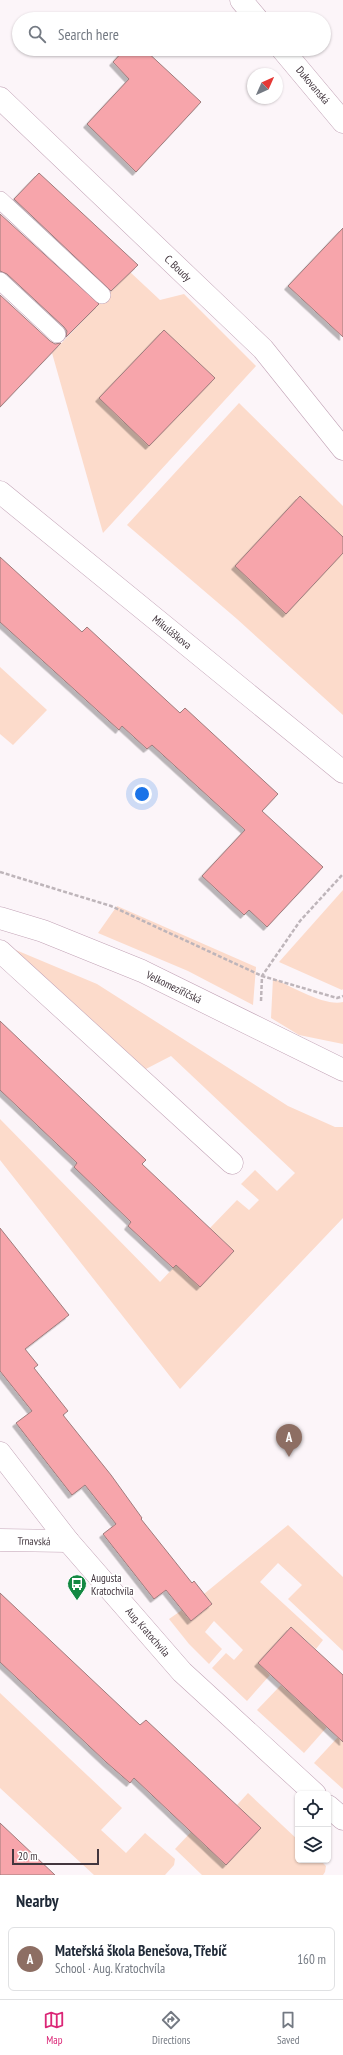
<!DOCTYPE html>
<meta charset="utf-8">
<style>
body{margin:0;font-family:"PT Sans Narrow",sans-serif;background:#f2f2f3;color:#1f2937}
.controls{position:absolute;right:12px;bottom:12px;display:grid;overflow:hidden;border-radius:6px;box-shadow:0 1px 3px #0004}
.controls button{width:36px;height:36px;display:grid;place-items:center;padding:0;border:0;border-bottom:1px solid #e0e1e3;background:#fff;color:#1f2937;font:20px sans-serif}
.compass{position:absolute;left:247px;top:68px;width:36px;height:36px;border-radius:50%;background:#fff;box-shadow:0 1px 3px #0004;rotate:45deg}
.scale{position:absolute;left:12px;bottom:10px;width:87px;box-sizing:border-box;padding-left:4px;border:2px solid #42363e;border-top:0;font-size:11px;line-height:14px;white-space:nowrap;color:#42363e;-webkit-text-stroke:3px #fff;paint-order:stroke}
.you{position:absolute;left:142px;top:794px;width:14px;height:14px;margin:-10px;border:3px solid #fff;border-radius:50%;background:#1a73e8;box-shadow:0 0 0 6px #1a73e833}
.badge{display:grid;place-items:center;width:26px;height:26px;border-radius:50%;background:#db2777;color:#fff;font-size:13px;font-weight:700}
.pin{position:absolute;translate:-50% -33px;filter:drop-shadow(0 1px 2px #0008)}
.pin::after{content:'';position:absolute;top:21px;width:14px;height:12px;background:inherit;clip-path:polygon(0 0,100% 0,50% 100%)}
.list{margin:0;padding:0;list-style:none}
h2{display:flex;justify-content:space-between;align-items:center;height:52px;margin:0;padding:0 16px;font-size:17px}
h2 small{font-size:13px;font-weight:400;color:#747a83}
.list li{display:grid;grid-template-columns:26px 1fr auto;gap:12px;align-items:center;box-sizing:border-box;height:64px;margin:0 8px 8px;padding:0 8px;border:1px solid #e0e1e3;border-radius:6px}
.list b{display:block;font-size:15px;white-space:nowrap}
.list p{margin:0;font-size:13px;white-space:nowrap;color:#747a83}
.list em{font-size:13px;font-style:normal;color:#747a83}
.icon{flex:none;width:22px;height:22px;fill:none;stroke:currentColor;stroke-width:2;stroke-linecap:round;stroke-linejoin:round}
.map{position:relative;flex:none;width:343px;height:1875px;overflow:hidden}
.search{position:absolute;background:#fff;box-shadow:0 1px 3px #0004;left:12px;right:12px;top:12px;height:44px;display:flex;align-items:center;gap:10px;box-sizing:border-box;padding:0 14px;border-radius:22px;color:#747a83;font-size:15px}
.sheet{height:124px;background:#fff}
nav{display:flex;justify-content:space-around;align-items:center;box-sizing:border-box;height:56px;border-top:1px solid #e0e1e3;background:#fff;font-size:11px;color:#747a83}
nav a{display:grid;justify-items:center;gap:2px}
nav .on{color:#db2777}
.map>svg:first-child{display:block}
.green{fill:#fcdbcb}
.building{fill:#f7a5ab;stroke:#9f7c7d;filter:url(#shadow)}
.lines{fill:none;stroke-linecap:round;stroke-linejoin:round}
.service-casing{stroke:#c2a3b6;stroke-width:18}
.minor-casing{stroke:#c2a3b6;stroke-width:23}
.path{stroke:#beb5ba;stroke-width:2.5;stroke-dasharray:4 2;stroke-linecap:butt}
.service{stroke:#fff;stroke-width:17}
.minor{stroke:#fff;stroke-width:22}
.labels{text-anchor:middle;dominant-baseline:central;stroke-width:3.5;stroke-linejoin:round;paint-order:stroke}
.street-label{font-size:11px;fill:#42363e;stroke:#fff}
.poi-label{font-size:11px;fill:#42363e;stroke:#fff;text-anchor:start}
</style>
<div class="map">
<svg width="343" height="1875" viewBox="0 0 343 1875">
<defs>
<filter id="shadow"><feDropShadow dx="-3.5" dy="3.5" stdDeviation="0" flood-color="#0004"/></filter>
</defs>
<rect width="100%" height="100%" fill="#fcf5f9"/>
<!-- green -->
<g class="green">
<polygon points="130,272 160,300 184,294 256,366 103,533 52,353"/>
<polygon points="239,403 343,506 343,715 237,619 127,525"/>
<polygon points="0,667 47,710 13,745 0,734"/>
<polygon points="343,890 343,989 342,990 279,962"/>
<polygon points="117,906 256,967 253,1005 188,971 98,933"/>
<polygon points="11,948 97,984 288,1106 335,1127 343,1127 343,1218 180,1389 0,1160 0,1119 160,1282 176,1265 200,1286 234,1251 210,1228 237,1200 249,1210 259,1200 241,1184 255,1170 277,1191 295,1173 171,1056 142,1071"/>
<path d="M 273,978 C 290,986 326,1007 343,1002 L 343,1044 L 299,1035 L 271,1018 Z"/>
<polygon points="288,1525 343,1577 343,1651 288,1599 302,1585 278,1563 260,1582 323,1640 316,1649 291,1627 258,1663 270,1675 247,1701 212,1668 226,1653 234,1660 243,1650 214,1621 205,1632 222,1649 209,1664 189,1644 169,1619 182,1610 191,1621 212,1604 204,1594"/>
<polygon points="281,1685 327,1727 304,1753 257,1710"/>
<polygon points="0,1693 122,1808 101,1830 126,1853 145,1833 175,1859 174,1865 165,1875 94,1875 0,1788"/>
<polygon points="338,1737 343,1742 343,1789 314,1763"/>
<polygon points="248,1793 298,1840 298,1860 320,1860 326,1866 325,1872 323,1875 202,1875 175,1849 191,1832 226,1865 261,1828 237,1805"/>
</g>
<!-- building -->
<g class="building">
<polygon points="125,49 144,49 201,102 136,172 87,124 129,79 113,62"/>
<polygon points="39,173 138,265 111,291 14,199"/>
<polygon points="0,214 99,304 66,337 67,331 64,327 7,274 0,271"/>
<polygon points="343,228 343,337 288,286"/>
<polygon points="0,295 50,341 55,344 61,343 0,407"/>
<polygon points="164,330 215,378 149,446 99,398"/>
<polygon points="300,496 343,537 343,553 286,614 235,566"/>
<polygon points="0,557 82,632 87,627 180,713 185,708 278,794 262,811 323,867 267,927 249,910 244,915 202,876 245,830 152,745 147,749 122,726 119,730 0,622"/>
<polygon points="0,1021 146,1160 142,1164 234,1251 200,1287 176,1265 173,1268 128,1226 131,1222 74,1167 77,1163 0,1090"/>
<polygon points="0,1228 69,1315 25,1349 38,1365 34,1368 68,1411 63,1415 111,1475 142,1518 141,1519 192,1583 194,1581 212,1604 191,1621 166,1590 154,1599 103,1534 116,1524 85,1485 72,1495 16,1423 32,1411 0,1371"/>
<polygon points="0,1593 140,1725 146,1720 261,1828 226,1865 134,1778 130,1783 106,1762 0,1662"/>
<polygon points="291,1627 343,1675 343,1742 258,1663"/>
<polygon points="0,1823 55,1875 0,1875"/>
</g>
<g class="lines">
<!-- service casing -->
<g class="service-casing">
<g id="service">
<polyline points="0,200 102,295"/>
<polyline points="0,281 57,334"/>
</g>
</g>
<!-- minor casing -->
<g class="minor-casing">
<g id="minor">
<polyline points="241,0 257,19"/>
<polyline points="282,49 343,122"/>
<polyline points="0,98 263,349 343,449"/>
<polyline points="0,492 343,772"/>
<polyline points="0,918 43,931 142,971 343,1070"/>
<polyline points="0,951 232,1163"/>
<polyline points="0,1453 68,1541 182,1672 315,1794"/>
<polyline points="0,1540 68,1541"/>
<polyline points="328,1806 343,1819"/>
</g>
</g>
<!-- path -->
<g class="path">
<polyline points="0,872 111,906 262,976 337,998 343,996"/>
<polyline points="261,1001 262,976 300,921 343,874"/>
</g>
<!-- service -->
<use href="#service" class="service"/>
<!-- minor -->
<use href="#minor" class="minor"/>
</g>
<!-- icons -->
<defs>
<g id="bus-pin" transform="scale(1)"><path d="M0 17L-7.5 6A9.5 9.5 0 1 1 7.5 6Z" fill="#138842" stroke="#fff"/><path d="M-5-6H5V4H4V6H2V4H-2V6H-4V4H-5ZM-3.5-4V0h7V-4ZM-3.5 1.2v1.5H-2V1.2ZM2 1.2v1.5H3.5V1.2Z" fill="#fff"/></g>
</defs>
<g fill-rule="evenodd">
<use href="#bus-pin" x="77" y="1584"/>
</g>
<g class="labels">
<!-- street labels -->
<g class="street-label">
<text transform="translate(313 85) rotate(50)">Dukovanská</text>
<text transform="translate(178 268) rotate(44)">C. Boudy</text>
<text transform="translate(172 632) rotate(39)">Mikuláškova</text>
<text transform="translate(174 987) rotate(26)">Velkomeziříčská</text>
<text transform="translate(34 1541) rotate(1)">Trnavská</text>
<text transform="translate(148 1632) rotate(49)">Aug. Kratochvíla</text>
</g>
<!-- poi labels -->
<g class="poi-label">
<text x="91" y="1578">Augusta<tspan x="91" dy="13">Kratochvíla</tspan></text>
</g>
</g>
</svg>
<div class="controls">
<button><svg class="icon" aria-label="locate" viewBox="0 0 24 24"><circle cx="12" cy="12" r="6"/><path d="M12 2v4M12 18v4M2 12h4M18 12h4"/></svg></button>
<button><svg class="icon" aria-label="layers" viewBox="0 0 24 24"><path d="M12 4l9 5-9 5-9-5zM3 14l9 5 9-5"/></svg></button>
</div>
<svg class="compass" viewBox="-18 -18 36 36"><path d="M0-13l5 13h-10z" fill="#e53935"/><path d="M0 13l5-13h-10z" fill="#747a83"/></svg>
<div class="scale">20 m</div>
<div class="you"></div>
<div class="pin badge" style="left:289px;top:1457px;background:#8d6e63">A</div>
<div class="search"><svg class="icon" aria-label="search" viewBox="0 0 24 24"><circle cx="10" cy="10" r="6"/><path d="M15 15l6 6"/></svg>Search here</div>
</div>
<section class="sheet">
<h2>Nearby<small></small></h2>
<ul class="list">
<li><span class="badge" style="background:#8d6e63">A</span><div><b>Mateřská škola Benešova, Třebíč</b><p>School · Aug. Kratochvíla</p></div><em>160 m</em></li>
</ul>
</section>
<nav>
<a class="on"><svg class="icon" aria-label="map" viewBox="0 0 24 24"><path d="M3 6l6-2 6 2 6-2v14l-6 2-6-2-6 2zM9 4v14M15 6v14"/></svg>Map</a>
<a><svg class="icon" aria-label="directions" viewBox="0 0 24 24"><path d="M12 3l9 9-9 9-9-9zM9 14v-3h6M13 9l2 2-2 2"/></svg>Directions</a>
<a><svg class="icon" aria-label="saved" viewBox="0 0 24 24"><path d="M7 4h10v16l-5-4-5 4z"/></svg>Saved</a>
</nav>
